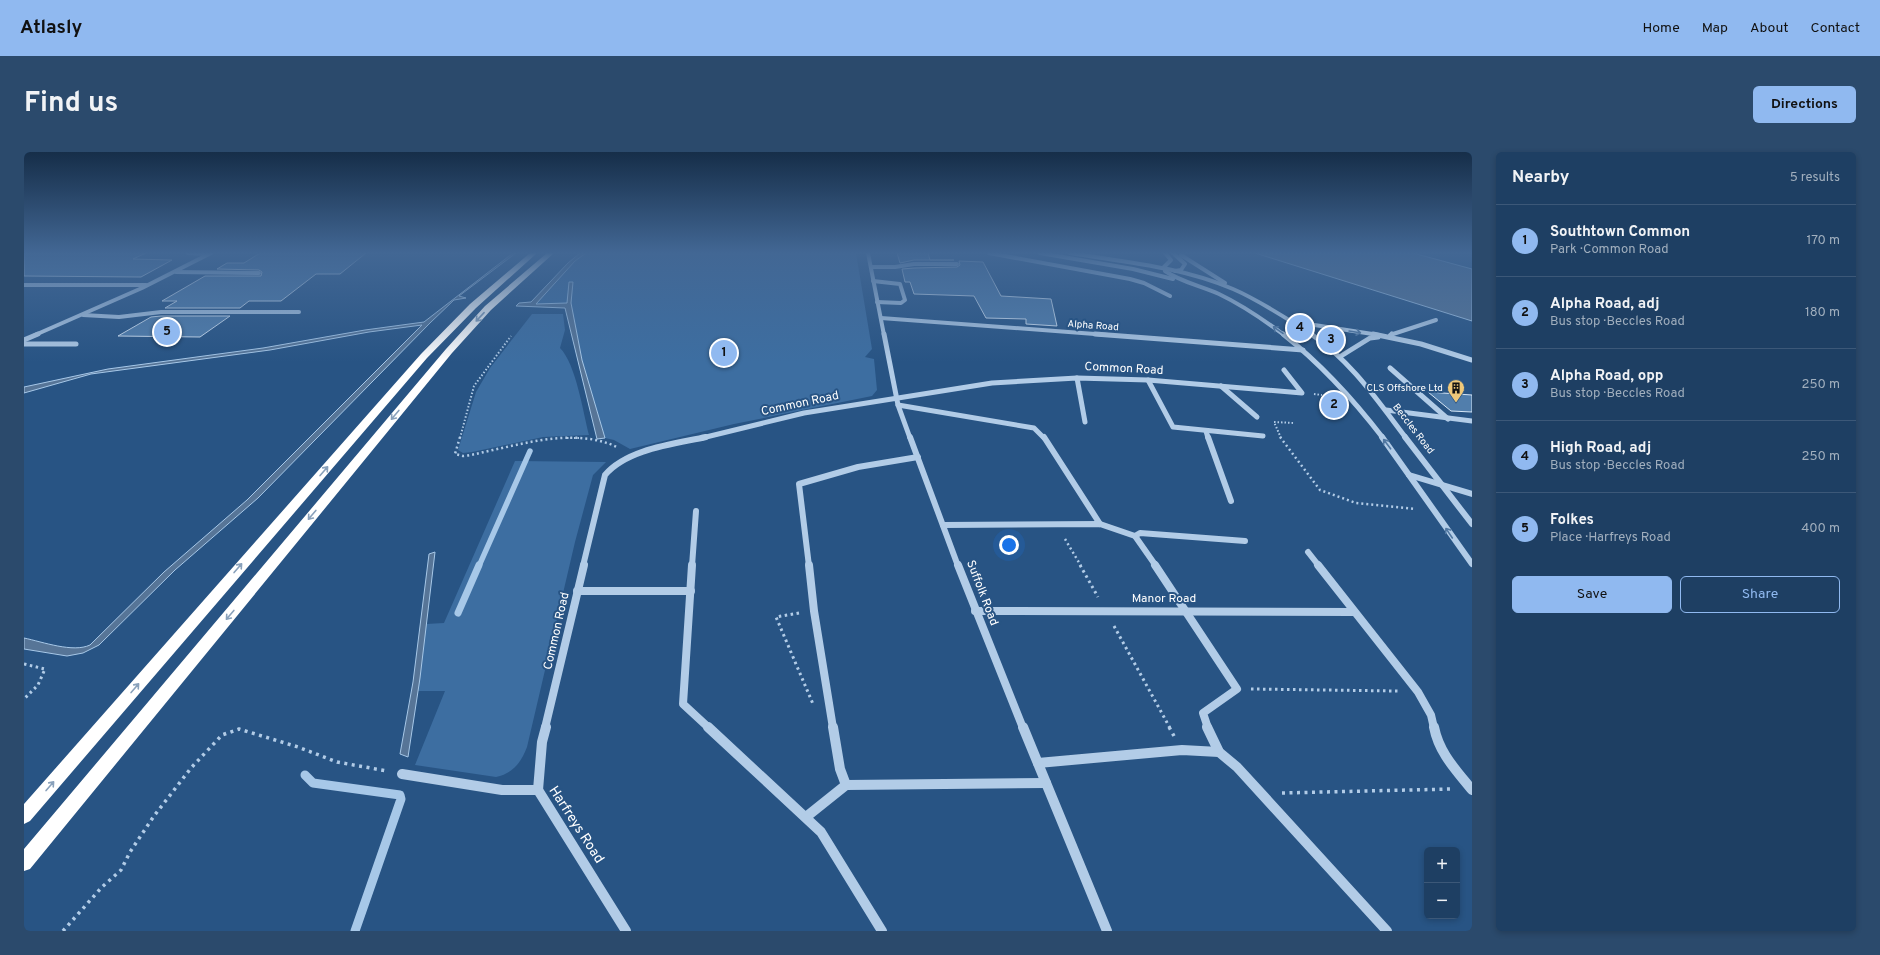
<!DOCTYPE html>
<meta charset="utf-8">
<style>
body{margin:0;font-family:Overpass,sans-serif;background:#2b4a6c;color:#f1f3f6}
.controls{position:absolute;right:12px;bottom:12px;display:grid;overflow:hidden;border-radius:6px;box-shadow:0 2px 6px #0003}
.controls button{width:36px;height:36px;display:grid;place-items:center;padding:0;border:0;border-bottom:1px solid #3c5878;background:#1e3f63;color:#f1f3f6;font:20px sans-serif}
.you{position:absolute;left:985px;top:393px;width:14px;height:14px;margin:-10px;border:3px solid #fff;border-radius:50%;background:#1a73e8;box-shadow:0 0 0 6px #1a73e833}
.badge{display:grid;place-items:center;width:26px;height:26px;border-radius:50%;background:#90b9f0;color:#111;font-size:13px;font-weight:700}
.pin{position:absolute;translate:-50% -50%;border:2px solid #fff;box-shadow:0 1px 4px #0006}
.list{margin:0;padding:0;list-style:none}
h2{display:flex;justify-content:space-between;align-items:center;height:52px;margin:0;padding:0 16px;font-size:17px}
h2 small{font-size:13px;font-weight:400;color:#a1afbe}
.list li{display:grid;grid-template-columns:26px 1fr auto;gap:12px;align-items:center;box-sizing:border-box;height:72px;padding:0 16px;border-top:1px solid #3c5878}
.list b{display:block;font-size:15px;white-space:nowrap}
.list p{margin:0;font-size:13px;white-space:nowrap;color:#a1afbe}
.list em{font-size:13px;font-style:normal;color:#a1afbe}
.actions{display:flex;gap:8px;padding:12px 16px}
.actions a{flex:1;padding:9px 0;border:1px solid #90b9f0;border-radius:6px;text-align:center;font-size:14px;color:#90b9f0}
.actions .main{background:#90b9f0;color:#111}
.map{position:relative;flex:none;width:1448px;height:779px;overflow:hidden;border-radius:6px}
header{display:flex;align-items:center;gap:24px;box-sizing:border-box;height:56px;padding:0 20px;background:#90b9f0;color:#111}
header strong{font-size:19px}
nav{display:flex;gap:22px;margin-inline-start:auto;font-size:14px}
.intro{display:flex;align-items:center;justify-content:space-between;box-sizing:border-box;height:96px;padding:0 24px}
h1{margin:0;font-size:28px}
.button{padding:10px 18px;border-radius:6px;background:#90b9f0;color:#111;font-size:14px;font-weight:700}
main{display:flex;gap:24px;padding:0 24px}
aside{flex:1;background:#1e3f63;border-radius:6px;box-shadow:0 2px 6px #0003}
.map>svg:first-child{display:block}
.green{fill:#3d6ea1}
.water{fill:#577597;stroke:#a7c8e8}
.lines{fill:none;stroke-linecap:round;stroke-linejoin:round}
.stream-far2{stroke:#a7c8e8;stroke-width:5.5}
.stream-far1{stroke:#a7c8e8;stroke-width:7}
.stream{stroke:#a7c8e8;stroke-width:9}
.building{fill:#517eac;stroke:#d6e6f6}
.path-far3{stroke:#b2cce7;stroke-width:2;stroke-dasharray:1.5 2;stroke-linecap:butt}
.path-far2{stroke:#b2cce7;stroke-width:2.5;stroke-dasharray:2 3;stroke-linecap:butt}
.path-far1{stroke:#b2cce7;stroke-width:3;stroke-dasharray:2.5 3.5;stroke-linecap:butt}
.path{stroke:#b2cce7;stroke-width:3.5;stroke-dasharray:3 4.5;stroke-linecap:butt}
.minor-far4{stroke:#b2cce7;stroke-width:4}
.minor-far3{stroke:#b2cce7;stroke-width:5}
.minor-far2{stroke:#b2cce7;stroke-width:6}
.minor-far1{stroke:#b2cce7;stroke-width:8}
.minor{stroke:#b2cce7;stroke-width:10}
.highway{fill:#fff;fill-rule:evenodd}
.oneway{stroke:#89a1bb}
.oneway2{stroke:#5178a2}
.labels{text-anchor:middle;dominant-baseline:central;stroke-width:4;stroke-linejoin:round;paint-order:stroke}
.far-street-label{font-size:10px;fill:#fff;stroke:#285484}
.far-poi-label{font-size:10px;fill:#fff;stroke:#285484;text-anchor:end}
.street-label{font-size:12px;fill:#fff;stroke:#285484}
.near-street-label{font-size:14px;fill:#fff;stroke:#285484}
</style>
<header>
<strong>Atlasly</strong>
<nav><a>Home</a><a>Map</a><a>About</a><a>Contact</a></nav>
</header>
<div class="intro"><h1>Find us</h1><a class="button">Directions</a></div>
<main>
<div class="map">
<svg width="1448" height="779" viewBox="0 0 1448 779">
<rect width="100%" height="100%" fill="#285484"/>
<!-- green -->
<g class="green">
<polygon points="562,101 832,101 848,197 841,205 850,207 853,238 848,244 710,272 606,297 590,288 581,286 558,208 547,152 512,152 551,109"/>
<path d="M 508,162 L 539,162 L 541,178 L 536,196 C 552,212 559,260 565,283 L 519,285 L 448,300 L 439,301 L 434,298 L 452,240 L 466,216 Z"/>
<path d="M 491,309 L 582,310 L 569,323 L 551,390 L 503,595 C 497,611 489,621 472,625 L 391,613 L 421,539 L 394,539 L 402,472 L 420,471 Z"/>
</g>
<!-- water -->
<g class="water">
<path d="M 489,101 L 492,101 L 435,144 L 442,146 L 430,148 L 406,171 L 234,346 L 151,418 L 75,493 L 59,501 L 43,504 L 0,497 L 0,486 C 19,490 49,501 66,493 L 140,420 L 223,348 L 398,173 L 345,180 L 246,198 L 67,222 L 0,241 L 0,235 L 84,217 L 239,196 L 341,178 L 400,170 Z"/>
<polygon points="556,101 562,101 551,109 512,152 543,151 545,130 549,130 547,151 553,182 558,208 581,286 573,287 541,156 492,154 495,151 507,150 544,111"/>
<polygon points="1231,101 1389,101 1448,117 1448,169"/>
<polygon points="411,400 396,526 384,605 376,602 389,530 405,402"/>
</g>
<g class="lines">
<!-- stream-far2 -->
<polyline class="stream-far2" points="455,414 506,299"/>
<!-- stream-far1 -->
<polyline class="stream-far1" points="434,461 455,413"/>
<!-- stream -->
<polyline class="stream" points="281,623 289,631 376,643 377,647 331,779"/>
</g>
<!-- building -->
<g class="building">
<polygon points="0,101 122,101 109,107 148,108 117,125 0,124"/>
<polygon points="236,101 342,101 316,122 292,122 257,149 225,149 216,156 141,156 153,149 138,149 181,124 237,124 238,120 235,118 193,117 203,111 220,111"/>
<polygon points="873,101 904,101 906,108 930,108 890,108 876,111"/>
<polygon points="935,109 959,110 977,144 1027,147 1033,174 1002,172 1002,167 962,166 950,144 890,142 886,130 881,130 878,117 890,116 933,115 936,113"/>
<polygon points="137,164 206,164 176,185 94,184 127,165"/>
<polygon points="1404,240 1448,243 1448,260 1427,259"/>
</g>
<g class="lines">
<!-- path-far3 -->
<g class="path-far3">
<polyline points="1290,242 1298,243"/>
<polyline points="436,286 450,234 487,184"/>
<polyline points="543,286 556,286"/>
<polyline points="1257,286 1250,270 1270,271"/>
</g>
<!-- path-far2 -->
<g class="path-far2">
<path d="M 436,285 L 431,302 L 439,304 C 450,303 459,300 469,298 C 510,289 554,277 593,295"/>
<polyline points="1256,285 1296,338 1332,351 1392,357"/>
<polyline points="1041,387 1057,414"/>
</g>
<!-- path-far1 -->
<g class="path-far1">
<polyline points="1056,413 1074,445"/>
<polyline points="775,461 752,465 789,552"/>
<polyline points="1090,474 1146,576"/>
<polyline points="0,512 21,517 14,533 0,547"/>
<polyline points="1227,537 1374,539"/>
</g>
<!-- path -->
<g class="path">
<polyline points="1145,575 1150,584"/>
<polyline points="1258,641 1427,637"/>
<polyline points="39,779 78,735 97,718 106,700 130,664 167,616 198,583 215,577 274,595 313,610 363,619"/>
</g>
<!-- minor-far4 -->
<g class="minor-far4">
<polyline points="164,101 184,102"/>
<polyline points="844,101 860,183"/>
<polyline points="965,101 1106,127 1120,131 1146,144"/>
<polyline points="1016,101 1109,117 1149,127"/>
<path d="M 1046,101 C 1101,110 1158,115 1209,137 C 1237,149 1263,167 1289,183"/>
<polyline points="1149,101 1161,112 1157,118 1151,119"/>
<polyline points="1157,103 1201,131"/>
<polyline points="847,115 871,115 890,112 933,112"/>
<polyline points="1139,116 1147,108 1141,101"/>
<path d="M 1141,119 C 1157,130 1177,134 1195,142 C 1218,153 1240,168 1260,183"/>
<polyline points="152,120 235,121"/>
<polyline points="849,129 876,132 881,148 877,151 853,150"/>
<polyline points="0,133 122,133"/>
<polyline points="59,163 95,165 137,160 275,160"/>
<polyline points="857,166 1084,183"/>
<polyline points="1271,170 1355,183"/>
<polyline points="11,183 118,136 187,101"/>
<polyline points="1366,183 1412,168"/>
</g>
<!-- minor-far3 -->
<g class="minor-far3">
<polyline points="860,182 874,253 886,286"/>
<polyline points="1071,182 1279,198"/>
<path d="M 1259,182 C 1297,212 1329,247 1359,286"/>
<path d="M 1287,182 C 1327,209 1353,248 1382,286"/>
<polyline points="1349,182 1397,192 1448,208"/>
<polyline points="1366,185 1368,182"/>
<polyline points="0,188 14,182"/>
<polyline points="0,192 52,192"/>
<polyline points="1317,204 1346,186 1354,185"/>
<polyline points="1366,216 1424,267"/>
<polyline points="1053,226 1061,270"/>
<polyline points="1124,228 1149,275 1239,284"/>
<polyline points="1197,234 1233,265"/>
<polyline points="874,253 1010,276 1020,286"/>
<polyline points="1362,258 1448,269"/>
<polyline points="1182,279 1184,286"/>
<polyline points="678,286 780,261 968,231 1053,226 1124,228 1278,241 1260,218"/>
</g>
<!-- minor-far2 -->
<g class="minor-far2">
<polyline points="886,285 934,414"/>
<polyline points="1020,285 1076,372"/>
<polyline points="1184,285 1207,349"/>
<polyline points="1358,285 1448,412"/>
<polyline points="1381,285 1448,372"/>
<polyline points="1385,323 1448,342"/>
<polyline points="919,373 1076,372 1111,384 1132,414"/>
<polyline points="1111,384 1116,381 1221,389"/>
<polyline points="1284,400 1295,414"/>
<path d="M 559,414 L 581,323 C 603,297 650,292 682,285"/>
<polyline points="668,414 672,359"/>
<polyline points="785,414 775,332 834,315 894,305"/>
</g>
<!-- minor-far1 -->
<g class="minor-far1">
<polyline points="668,413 659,552 685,576"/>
<polyline points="785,413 790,459 809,576"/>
<polyline points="934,413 999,576"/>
<polyline points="1131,413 1213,537 1179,561 1184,576"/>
<polyline points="1294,413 1394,540 1407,563 1410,576"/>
<polyline points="553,439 667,439"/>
<polyline points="951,459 1329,460"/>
<polyline points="521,576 560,413"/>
</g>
<!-- minor -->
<g class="minor">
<polyline points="684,575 797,680 858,779"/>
<polyline points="809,575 816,617 822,633"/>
<polyline points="999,575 1083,779"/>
<polyline points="1183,575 1195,600 1213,615 1363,779"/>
<path d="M 1410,575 C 1415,601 1432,618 1448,638"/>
<polyline points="1014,611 1158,598 1195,600"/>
<polyline points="378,622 478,638 514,638 602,779"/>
<polyline points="514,638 518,590 522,575"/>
<polyline points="782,665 822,633 1022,631"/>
</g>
<!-- highway -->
<g class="highway">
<polygon points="506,101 513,101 452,156 403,206 6,669 0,672 0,652 397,202 446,152"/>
<polygon points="523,101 530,101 467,158 428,201 6,717 0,719 0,697 422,197 461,154"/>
</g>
</g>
<!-- one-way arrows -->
<defs><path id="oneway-shaft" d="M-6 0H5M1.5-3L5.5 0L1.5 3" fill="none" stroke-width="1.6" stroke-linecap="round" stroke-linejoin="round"/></defs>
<g class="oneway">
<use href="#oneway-shaft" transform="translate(456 165) rotate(133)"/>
<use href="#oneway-shaft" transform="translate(371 263) rotate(130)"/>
<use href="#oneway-shaft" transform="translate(300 319) rotate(-49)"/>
<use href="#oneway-shaft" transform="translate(288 363) rotate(130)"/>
<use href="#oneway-shaft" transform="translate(214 416) rotate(-49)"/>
<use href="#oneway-shaft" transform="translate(206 463) rotate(130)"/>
<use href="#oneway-shaft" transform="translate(111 536) rotate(-49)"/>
<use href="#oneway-shaft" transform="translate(26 634) rotate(-49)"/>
</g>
<g class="oneway2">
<use href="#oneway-shaft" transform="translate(1254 178) rotate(-145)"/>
<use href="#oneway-shaft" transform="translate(1331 180) rotate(9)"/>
<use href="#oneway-shaft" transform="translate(1363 292) rotate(-127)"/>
<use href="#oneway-shaft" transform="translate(1425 381) rotate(-124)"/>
</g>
<!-- sky -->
<linearGradient id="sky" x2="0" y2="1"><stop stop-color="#162e49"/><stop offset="0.48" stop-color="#426794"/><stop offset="1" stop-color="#426794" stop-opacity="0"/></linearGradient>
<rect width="1448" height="210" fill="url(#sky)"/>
<!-- icons -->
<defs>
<g id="building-pin" transform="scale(0.9)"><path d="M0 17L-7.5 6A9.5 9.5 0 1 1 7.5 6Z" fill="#efc879" stroke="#285484"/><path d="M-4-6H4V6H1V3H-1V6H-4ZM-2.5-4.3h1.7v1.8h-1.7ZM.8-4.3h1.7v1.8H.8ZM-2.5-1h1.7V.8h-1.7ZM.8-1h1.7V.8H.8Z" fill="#111"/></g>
</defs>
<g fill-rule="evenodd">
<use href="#building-pin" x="1432" y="236"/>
</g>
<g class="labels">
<!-- far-street labels -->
<g class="far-street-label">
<text transform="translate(1069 174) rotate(4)">Alpha Road</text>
<text transform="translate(1389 277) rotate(52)">Beccles Road</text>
</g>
<!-- far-poi labels -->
<g class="far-poi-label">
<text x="1419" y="236">CLS Offshore Ltd</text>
</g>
<!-- street labels -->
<g class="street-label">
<text transform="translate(1100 217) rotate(3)">Common Road</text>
<text transform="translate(776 252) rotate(-12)">Common Road</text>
<text transform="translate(958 441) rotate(69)">Suffolk Road</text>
<text x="1140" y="447">Manor Road</text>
<text transform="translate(533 479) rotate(-77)">Common Road</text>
</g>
<!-- near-street labels -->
<g class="near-street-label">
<text transform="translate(552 673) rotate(57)">Harfreys Road</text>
</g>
</g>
</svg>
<div class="controls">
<button>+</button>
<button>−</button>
</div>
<div class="you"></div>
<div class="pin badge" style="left:700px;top:201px">1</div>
<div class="pin badge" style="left:1310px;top:253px">2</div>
<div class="pin badge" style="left:1307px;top:188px">3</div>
<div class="pin badge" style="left:1276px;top:176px">4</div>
<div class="pin badge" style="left:143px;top:180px">5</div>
</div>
<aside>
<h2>Nearby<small>5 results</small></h2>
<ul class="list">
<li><span class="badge">1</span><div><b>Southtown Common</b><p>Park · Common Road</p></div><em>170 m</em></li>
<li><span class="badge">2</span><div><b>Alpha Road, adj</b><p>Bus stop · Beccles Road</p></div><em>180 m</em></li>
<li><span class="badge">3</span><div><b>Alpha Road, opp</b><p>Bus stop · Beccles Road</p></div><em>250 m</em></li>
<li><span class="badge">4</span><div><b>High Road, adj</b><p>Bus stop · Beccles Road</p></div><em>250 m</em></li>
<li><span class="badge">5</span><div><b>Folkes</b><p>Place · Harfreys Road</p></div><em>400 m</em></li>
</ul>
<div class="actions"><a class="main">Save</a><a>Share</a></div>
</aside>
</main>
